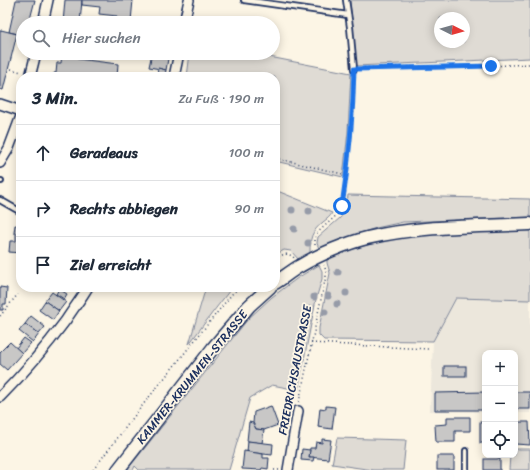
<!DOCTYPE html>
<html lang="de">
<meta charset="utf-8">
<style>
body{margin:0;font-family:Sriracha,sans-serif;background:#f6f6f7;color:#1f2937}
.controls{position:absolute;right:12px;bottom:12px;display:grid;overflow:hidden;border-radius:8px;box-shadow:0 2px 10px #0003}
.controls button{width:36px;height:36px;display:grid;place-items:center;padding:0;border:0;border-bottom:1px solid #e0e1e3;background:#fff;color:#1f2937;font:20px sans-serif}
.compass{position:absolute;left:434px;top:12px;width:36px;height:36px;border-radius:50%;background:#fff;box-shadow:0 2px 10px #0003;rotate:95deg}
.stop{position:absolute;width:12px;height:12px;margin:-9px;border:3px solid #1a73e8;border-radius:50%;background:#fff}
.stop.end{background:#1a73e8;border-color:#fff;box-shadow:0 1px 4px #0008}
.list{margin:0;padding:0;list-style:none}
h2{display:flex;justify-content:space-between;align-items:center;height:52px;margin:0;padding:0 16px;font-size:17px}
h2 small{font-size:13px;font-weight:400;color:#747a83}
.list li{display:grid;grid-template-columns:26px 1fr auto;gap:12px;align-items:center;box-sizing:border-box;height:56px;padding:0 16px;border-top:1px solid #e0e1e3}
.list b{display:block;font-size:15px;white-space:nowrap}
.list em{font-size:13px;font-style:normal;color:#747a83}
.icon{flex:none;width:22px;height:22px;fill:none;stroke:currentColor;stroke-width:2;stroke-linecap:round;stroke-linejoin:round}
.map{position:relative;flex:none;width:530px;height:470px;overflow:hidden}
.search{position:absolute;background:#fff;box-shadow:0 2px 10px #0003;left:16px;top:16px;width:264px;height:44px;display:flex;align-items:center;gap:10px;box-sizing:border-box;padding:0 14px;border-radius:22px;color:#747a83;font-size:15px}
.panel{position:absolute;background:#fff;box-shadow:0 2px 10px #0003;left:16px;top:72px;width:264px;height:220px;border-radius:16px}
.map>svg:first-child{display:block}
.built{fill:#ece7dc}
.green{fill:#dfdbd4;stroke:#7d8599;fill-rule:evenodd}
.building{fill:#c8c7c6;stroke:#1b2f5e}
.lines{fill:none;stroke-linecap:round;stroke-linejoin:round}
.lane-casing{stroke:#1b2f5e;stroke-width:8}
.street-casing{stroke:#1b2f5e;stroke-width:12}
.secondary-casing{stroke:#1b2f5e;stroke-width:15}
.path{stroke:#1b2f5e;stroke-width:1.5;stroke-dasharray:1 3;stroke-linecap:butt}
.lane{stroke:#fcf5e5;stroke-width:4.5}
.street{stroke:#fcf5e5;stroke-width:9}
.secondary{stroke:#fcf5e5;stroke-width:12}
.tree{fill:#969ba8}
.route{stroke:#1a73e8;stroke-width:5}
.labels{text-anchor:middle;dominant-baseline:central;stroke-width:3.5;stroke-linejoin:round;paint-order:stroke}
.street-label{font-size:12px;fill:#1b2f5e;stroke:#fcf5e5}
</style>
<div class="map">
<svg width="530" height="470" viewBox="0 0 530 470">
<rect width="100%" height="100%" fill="#fcf5e5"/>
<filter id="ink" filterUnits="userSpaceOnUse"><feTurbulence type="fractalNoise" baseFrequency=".025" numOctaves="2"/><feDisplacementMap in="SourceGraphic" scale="8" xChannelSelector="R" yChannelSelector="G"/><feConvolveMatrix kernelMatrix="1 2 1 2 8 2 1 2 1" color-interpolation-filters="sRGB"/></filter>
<g filter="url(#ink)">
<!-- built -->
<polygon class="built" points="456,298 530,300 530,413 515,413 515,353 485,353 485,412 430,411 433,341"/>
<!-- green -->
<g class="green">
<path d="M 350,0 L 530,0 L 530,58 L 356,66 ZM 440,18 L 464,18 L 464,42 L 440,42 Z"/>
<polygon points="190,53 249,53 351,73 348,132 343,177 275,161 275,77 187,77"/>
<path d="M 275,190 L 332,213 C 330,217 327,219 323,222 C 311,232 310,238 310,253 L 299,260 L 291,251 L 284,250 L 275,255 Z"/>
<polygon points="348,195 530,199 530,217 403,222 376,228 339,240 319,249 317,243 318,237 340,218 346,211"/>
<polygon points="530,230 530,300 456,298 433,341 324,340 319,335 319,328 330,273 327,263 327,258 355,248 391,239 422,235"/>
<polygon points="319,265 322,271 322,279 316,299 298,390 272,385 250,398 229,470 139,470 135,466 133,470 127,470 248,319 272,297 299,277"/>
<polygon points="206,287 235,287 230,290 213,312 189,344"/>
<polygon points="337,438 406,440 403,470 373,470 332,464"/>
<polygon points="515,449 530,449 530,470 509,470 510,455 515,455"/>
</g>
<!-- building -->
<g class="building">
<polygon points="16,0 35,0 29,23 23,23 23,35 9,32"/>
<polygon points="65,0 82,0 80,23 63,23"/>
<polygon points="82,0 133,0 131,21 116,20 117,16 99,14 100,7 82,5"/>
<polygon points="1,30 17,34 3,90 0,89 0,33"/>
<polygon points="62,53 79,53 78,59 118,64 117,77 96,77 72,74 72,77 53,77 54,73 56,73 57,63 61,63"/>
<polygon points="152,53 169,53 166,70 149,67"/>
<polygon points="158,68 166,70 165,76 157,74"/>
<polygon points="15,225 21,226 21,253 9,252 10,241 16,241 16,233 14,233"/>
<polygon points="0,287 7,288 6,304 3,304 3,310 0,310"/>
<polygon points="59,289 67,294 64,299 56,294"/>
<polygon points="52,292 66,302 59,311 45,301"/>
<polygon points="45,301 59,311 53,320 39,310"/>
<polygon points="31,316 45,327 39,334 25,324"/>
<polygon points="25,324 39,334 33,342 19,331"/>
<polygon points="24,338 31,343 22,353 16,348"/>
<polygon points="10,342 22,353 7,370 0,364 0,352"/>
<rect x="444" y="366" width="22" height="10"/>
<polygon points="485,392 485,410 435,410 435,393"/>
<rect x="515" y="392" width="15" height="17"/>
<polygon points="271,406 278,425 264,430 256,429 253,423 254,412"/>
<polygon points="326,406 335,407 332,429 318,427 320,408 326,409"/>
<polygon points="447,417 470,417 470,431 455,431 455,442 436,442 435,425 447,424"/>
<polygon points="249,422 253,423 256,429 264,430 262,443 247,441"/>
<rect x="480" y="422" width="5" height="21"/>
<polygon points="515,422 529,422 530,445 515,444"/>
<polygon points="322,439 331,440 328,459 309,457 310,448 315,448 316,442 322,443"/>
<polygon points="248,441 273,444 272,455 247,452"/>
<polygon points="302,449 310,450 309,457 314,457 313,461 301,460"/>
<polygon points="244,451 263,454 263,458 269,458 268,469 262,468 261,470 242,469"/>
<rect x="437" y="456" width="17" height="14"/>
<rect x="484" y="459" width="16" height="11"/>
</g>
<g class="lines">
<!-- lane casing -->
<g class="lane-casing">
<g id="lane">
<polyline points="244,0 348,15"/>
<polyline points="346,0 350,27 354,69"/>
<polyline points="0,181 1,181"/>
<polyline points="0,200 21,212"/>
<polyline points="466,470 466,451"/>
</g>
</g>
<!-- street casing -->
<g class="street-casing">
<g id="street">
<polyline points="43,23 48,0"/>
<polyline points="184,23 189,0"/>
<polyline points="30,77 36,53"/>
<polyline points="174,77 179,53"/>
<polyline points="0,104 21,111"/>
<polyline points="0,163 9,148 21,116"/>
<path d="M 0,397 C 24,373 46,347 66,320 C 73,309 81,299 88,287"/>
<polyline points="288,470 298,411"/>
</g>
</g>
<!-- secondary casing -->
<g class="secondary-casing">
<g id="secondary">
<path d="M 275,283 C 283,278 291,271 300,266 C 318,255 347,243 367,238 C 420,225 476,227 530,224"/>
<polyline points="118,470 213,348 249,306 270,287"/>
</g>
</g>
<!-- path -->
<g class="path">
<polyline points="19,40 23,41"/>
<polyline points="360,68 491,66 530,64"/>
<polyline points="11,69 21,72"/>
<polyline points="275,158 347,175"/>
<path d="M 315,245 L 315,239 L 316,234 L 339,213 L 343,206 C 349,163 353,120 354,77"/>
<path d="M 275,259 C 281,254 289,252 294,258"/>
<polyline points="0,316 18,294"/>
<polyline points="311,343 428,349"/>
<polyline points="299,402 326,276 326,271 324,265"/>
<polyline points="93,470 142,406 232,294 240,287"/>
<polyline points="274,470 279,470"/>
</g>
<!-- lane -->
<use href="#lane" class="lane"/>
<!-- street -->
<use href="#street" class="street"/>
<!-- secondary -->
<use href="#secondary" class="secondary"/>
</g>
<!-- trees -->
<g class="tree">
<circle cx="292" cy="210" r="3.5"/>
<circle cx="309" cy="211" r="3.5"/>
<circle cx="294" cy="229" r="3.5"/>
<circle cx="308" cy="243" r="3.5"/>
<circle cx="338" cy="272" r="3.5"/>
<circle cx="346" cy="293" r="3.5"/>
<circle cx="328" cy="296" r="3.5"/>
<circle cx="314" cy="297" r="3.5"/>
<circle cx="337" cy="304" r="3.5"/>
<circle cx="310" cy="309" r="3.5"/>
<circle cx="325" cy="312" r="3.5"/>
<circle cx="307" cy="322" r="3.5"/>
</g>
</g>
<g class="lines" filter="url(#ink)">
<!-- route -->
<path class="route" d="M 342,206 C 349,160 353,115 354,69 L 491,66"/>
</g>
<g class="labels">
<!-- street labels -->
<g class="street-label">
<text transform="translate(295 370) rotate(-79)">FRIEDRICHSAUSTRASSE</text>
<text transform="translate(192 377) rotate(-51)">KAMMER-KRUMMEN-STRASSE</text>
</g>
</g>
</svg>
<div class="controls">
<button>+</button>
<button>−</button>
<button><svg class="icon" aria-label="locate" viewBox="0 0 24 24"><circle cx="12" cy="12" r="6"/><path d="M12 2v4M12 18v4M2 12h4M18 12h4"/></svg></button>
</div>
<svg class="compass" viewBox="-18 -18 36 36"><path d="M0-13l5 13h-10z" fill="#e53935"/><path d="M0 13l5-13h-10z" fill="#747a83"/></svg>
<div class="stop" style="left:342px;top:206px"></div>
<div class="stop end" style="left:491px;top:66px"></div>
<div class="search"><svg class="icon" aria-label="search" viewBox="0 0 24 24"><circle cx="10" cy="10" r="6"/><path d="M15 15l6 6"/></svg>Hier suchen</div>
<section class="panel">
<h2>3 Min.<small>Zu Fuß · 190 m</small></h2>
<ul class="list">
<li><svg class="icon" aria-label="ahead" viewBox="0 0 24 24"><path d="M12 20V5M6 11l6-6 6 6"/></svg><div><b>Geradeaus</b></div><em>100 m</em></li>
<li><svg class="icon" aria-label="right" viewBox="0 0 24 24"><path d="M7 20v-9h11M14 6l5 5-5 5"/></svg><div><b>Rechts abbiegen</b></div><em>90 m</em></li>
<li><svg class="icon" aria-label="arrive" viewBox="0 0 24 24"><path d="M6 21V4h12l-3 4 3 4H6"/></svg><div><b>Ziel erreicht</b></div></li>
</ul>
</section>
</div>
